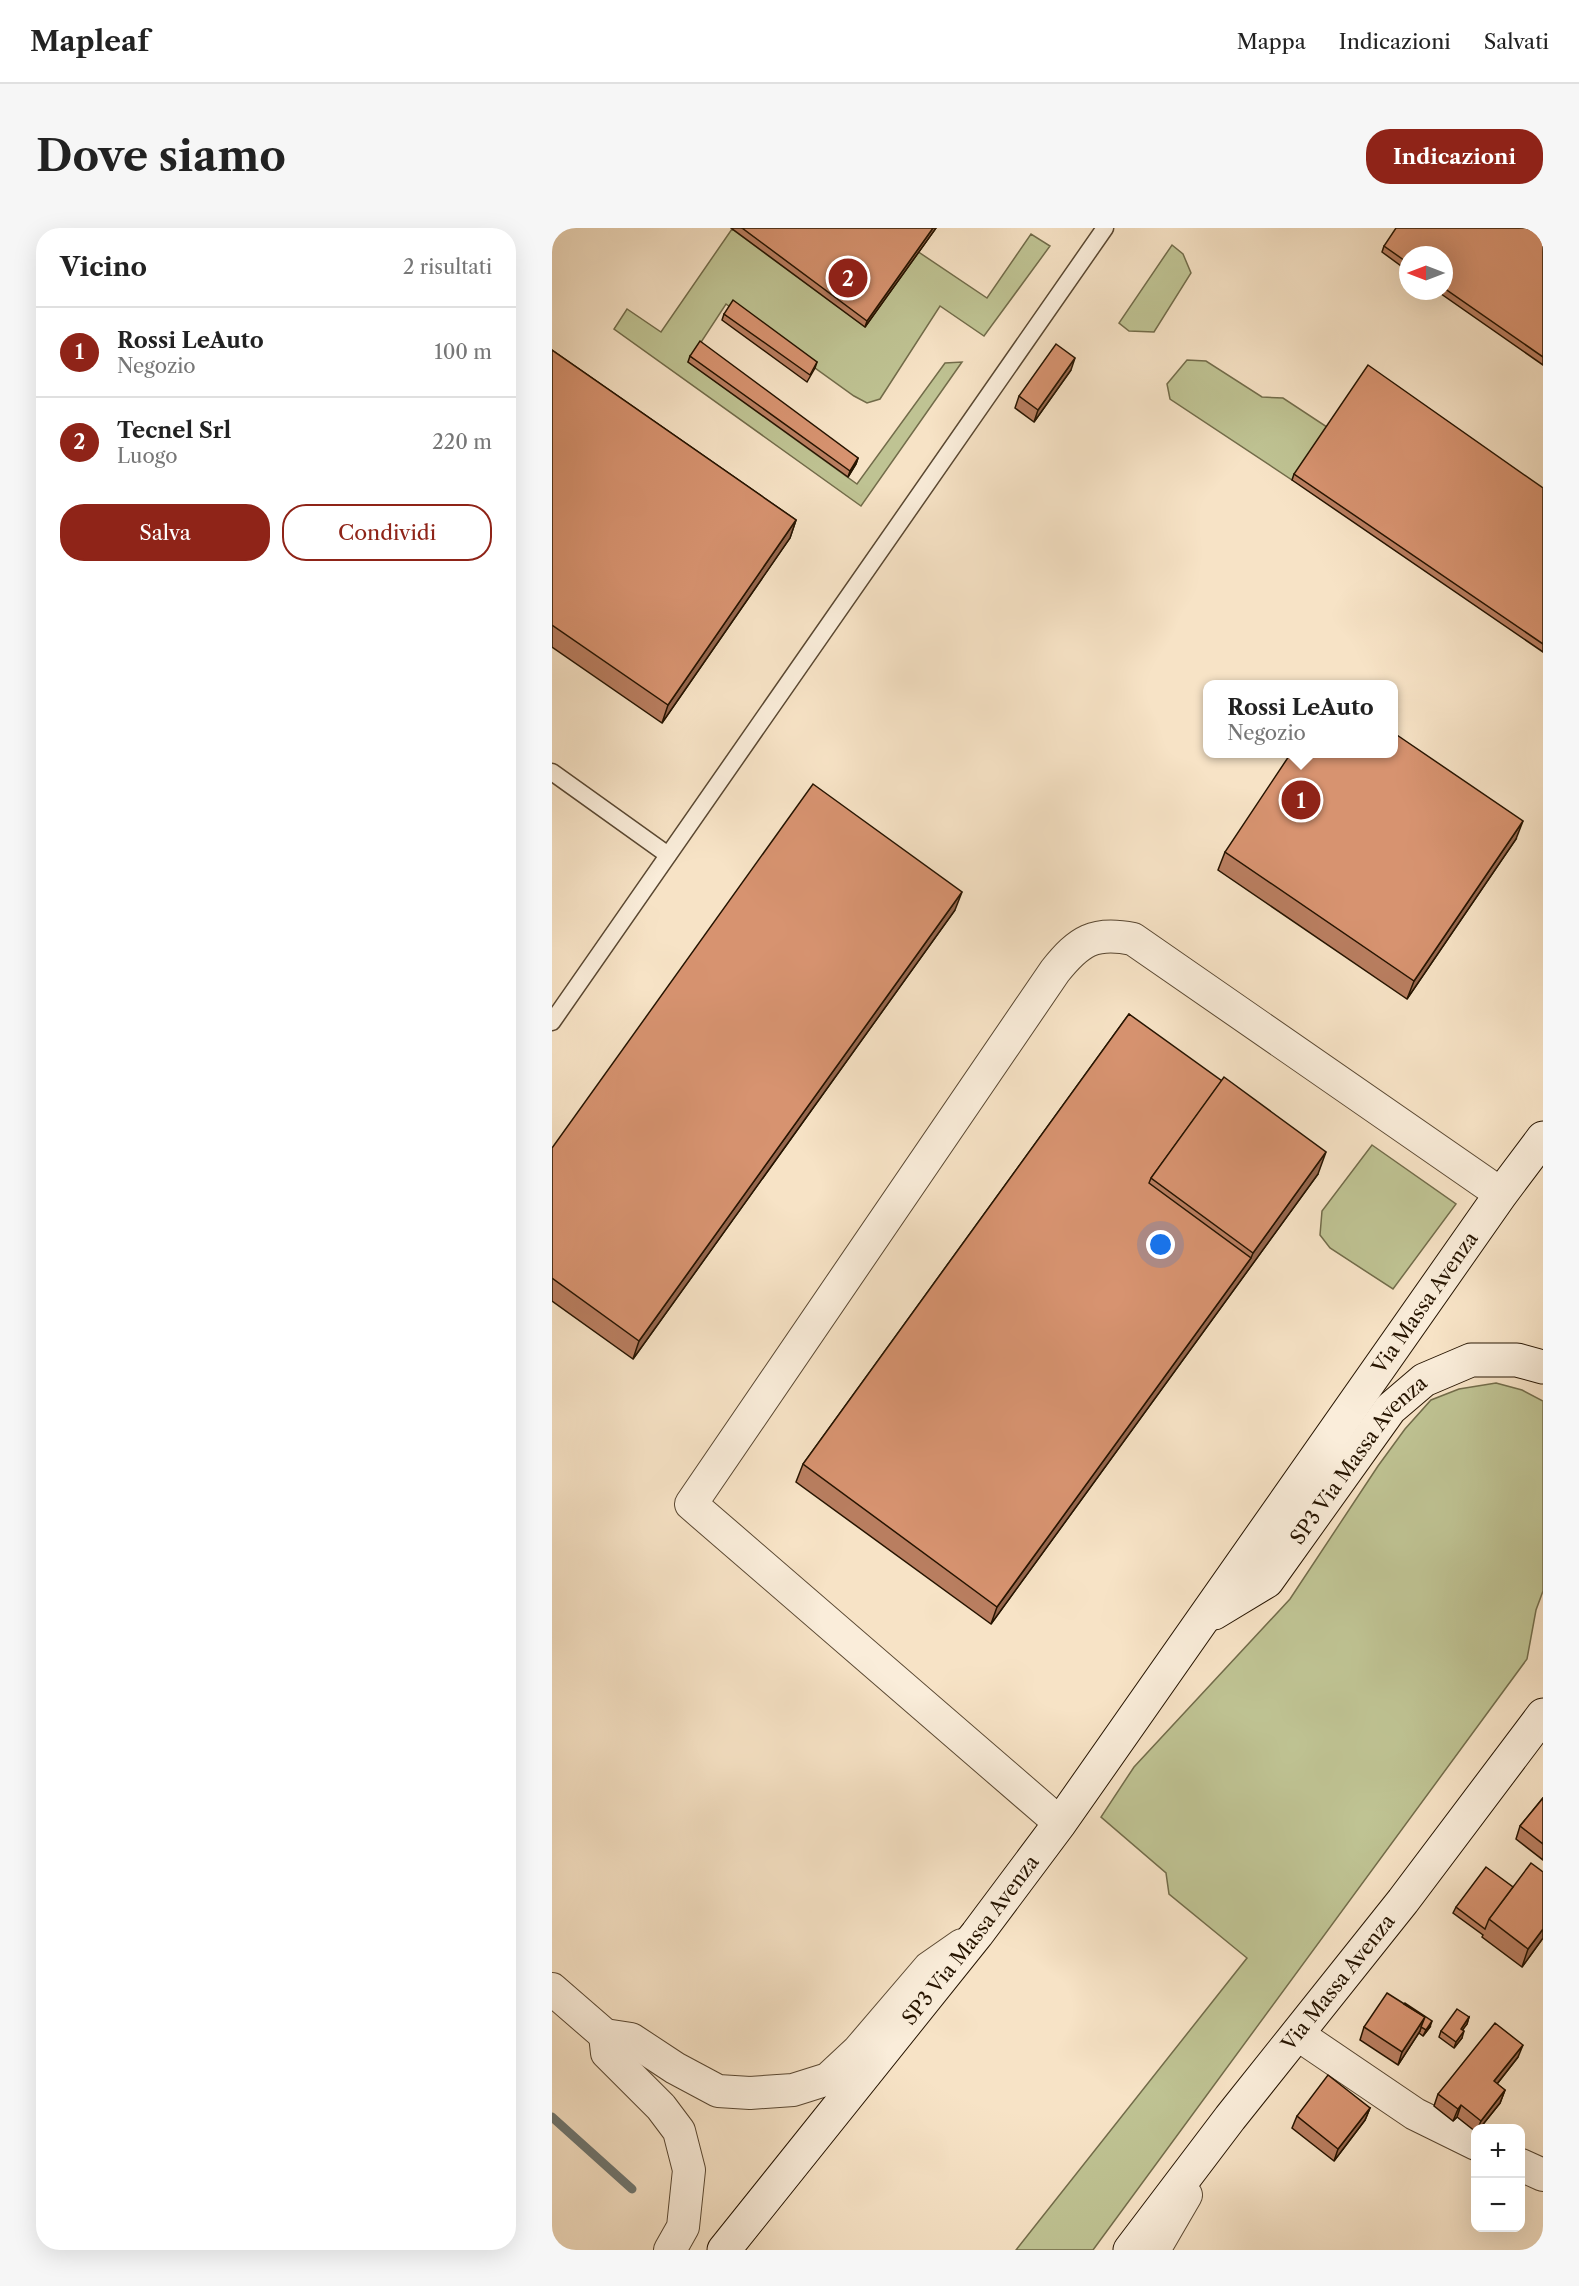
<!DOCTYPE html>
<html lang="it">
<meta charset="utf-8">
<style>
body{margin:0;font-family:"Libre Caslon Text",serif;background:#f6f6f6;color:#222}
.controls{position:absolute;right:18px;bottom:18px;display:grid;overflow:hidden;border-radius:12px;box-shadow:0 6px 24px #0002}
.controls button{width:54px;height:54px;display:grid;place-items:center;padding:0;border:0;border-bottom:2px solid #e0e0e0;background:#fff;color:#222;font:30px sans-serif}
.compass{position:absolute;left:847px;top:18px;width:54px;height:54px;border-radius:50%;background:#fff;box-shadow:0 6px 24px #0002;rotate:270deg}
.you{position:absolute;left:609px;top:1017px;width:21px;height:21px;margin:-15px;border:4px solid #fff;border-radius:50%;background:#1a73e8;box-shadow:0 0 0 9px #1a73e833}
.badge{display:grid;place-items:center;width:39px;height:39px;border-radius:50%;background:#8f2418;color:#fff;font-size:20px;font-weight:700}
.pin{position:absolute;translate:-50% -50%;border:3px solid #fff;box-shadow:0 2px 6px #0006}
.popup{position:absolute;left:651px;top:452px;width:195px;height:78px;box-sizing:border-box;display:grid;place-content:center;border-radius:12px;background:#fff;filter:drop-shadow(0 2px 4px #0005);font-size:20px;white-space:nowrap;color:#767676}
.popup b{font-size:22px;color:#222}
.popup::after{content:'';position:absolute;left:50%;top:100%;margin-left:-12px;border:12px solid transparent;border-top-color:#fff}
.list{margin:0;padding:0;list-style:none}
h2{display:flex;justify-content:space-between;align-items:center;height:78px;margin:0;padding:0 24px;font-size:26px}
h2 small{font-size:20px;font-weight:400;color:#767676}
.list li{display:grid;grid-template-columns:39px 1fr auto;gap:18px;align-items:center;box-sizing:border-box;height:90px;padding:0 24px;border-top:2px solid #e0e0e0}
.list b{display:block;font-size:22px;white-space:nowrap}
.list p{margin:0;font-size:20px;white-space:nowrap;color:#767676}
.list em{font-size:20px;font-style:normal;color:#767676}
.actions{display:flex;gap:12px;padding:18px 24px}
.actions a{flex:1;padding:14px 0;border:2px solid #8f2418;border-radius:24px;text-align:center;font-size:21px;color:#8f2418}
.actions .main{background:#8f2418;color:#fff}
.map{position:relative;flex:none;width:991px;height:2022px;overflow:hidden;border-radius:24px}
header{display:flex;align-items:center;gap:36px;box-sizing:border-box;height:84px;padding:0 30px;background:#fff;border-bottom:2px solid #e0e0e0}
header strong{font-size:28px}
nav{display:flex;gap:33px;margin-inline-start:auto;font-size:21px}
.intro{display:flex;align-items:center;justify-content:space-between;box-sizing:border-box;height:144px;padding:0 36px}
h1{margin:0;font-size:42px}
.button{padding:15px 27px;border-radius:24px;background:#8f2418;color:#fff;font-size:21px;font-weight:700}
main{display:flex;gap:36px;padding:0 36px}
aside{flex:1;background:#fff;border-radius:24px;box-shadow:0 6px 24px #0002}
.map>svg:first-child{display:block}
.green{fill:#bfc393;stroke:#726c4a;stroke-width:1.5}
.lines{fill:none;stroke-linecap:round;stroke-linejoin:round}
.stream{stroke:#707873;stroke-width:9}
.lane-casing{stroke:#5a4832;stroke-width:19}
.street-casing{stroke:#5a4832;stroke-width:34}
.secondary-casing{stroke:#261400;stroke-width:35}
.lane{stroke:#faedda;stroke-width:16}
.street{stroke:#faedda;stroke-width:32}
.secondary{stroke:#faedda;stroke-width:33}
.wall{fill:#b97e60;stroke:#261400;stroke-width:1.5}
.shaded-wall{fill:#96674e;stroke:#261400;stroke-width:1.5}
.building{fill:#d79370;stroke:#261400;stroke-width:1.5}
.labels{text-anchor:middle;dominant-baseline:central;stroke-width:6;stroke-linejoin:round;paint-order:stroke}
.street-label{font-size:20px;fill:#261400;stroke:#faedda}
</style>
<header>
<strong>Mapleaf</strong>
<nav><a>Mappa</a><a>Indicazioni</a><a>Salvati</a></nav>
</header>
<div class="intro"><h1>Dove siamo</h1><a class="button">Indicazioni</a></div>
<main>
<aside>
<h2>Vicino<small>2 risultati</small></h2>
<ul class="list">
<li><span class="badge">1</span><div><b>Rossi LeAuto</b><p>Negozio</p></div><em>100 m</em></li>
<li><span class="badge">2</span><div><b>Tecnel Srl</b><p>Luogo</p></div><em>220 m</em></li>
</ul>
<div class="actions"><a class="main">Salva</a><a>Condividi</a></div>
</aside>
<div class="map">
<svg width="991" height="2022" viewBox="0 0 991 2022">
<rect width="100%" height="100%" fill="#f7e3c6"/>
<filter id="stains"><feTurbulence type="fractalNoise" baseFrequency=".00333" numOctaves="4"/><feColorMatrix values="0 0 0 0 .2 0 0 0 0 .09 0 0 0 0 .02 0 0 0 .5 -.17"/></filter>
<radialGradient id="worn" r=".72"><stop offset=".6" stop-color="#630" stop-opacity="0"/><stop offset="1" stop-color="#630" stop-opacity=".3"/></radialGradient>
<!-- green -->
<g class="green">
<polygon points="180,1 313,99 365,23 435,70 479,6 498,18 432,108 388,78 328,171 315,175 302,168 174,76 136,134 305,256 393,135 410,134 309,278 62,101 75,81 109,104"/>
<polygon points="620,17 631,26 639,45 602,104 577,103 567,95"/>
<polygon points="635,132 654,133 710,169 731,170 775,199 740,252 618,171 615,156"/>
<polygon points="820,917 904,976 841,1061 778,1020 768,1007 770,983"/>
<polygon points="944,1155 970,1162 991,1173 991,1363 984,1382 975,1431 541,2022 464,2022 695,1730 617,1666 614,1645 549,1589 582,1539 738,1371 826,1238 853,1201 879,1172 907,1161"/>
</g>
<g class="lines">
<!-- stream -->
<polyline class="stream" points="0,1889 80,1961"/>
<!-- lane casing -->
<g class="lane-casing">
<g id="lane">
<polyline points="0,544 116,627"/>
<polyline points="0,794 553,0"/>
</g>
</g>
<!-- street casing -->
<g class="street-casing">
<g id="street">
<path d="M 508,1595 L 139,1276 L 503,743 C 527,713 542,703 581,711 L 949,966"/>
<polyline points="0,1761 53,1807 79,1811 123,1840 166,1863 198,1865 241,1862 276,1851 306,1823 377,1740 410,1717"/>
<polyline points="745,1806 863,1886 924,1916"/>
<polyline points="53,1807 55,1825 109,1879 127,1903 137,1942 131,1999 118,2022"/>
<polyline points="969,1937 991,1947"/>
<polyline points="602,2022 634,1967"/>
</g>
</g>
<!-- secondary casing -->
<g class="secondary-casing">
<g id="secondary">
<path id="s1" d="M 662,1385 L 715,1353 L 838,1181 L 872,1152 L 919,1132 L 965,1132 L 991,1139"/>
<path id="s2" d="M 172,2022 L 425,1706 L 508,1595 L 949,966 L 991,910"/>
<path id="s3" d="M 578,2022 L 678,1890 L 851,1673 L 991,1487"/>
</g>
</g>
<!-- lane -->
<use href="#lane" class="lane"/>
<!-- street -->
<use href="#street" class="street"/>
<!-- secondary -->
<use href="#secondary" class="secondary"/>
</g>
<!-- wall -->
<g class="wall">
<polygon points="179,0 384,0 313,99"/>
<polygon points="991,0 991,137 885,63 892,63 892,27 856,27 856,43 830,24 832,18"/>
<polygon points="172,86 265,134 263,140 255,154 170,92"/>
<polygon points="0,122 244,292 238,310 110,495 0,419"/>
<polygon points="138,128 306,230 304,236 296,249 136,134"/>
<polygon points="519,142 482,194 463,180 467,168"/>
<polygon points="742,246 991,260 991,424 740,252"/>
<polygon points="964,611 855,771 666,642 673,624"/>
<polygon points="403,682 81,1131 0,1073 0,920"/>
<polygon points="577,786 766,946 439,1396 244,1254 251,1236"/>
<polygon points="991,1570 991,1632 964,1611 968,1598"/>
<polygon points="991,1644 991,1710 970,1739 930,1709 931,1707 901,1685 904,1679 961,1659"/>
<polygon points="917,1789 915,1796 910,1802 910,1810 902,1820 887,1809 889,1803"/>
<polygon points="812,1799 878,1799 871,1808 867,1805 868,1803 846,1837 808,1812"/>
<polygon points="966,1829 945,1856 953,1862 948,1875 928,1900 924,1900 924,1904 905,1889 901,1893 882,1878 886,1866"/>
<polygon points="818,1880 813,1892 782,1933 740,1900 745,1888"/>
</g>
<!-- shaded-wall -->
<g class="shaded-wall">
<polygon points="381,0 384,0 313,99 315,93"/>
<polygon points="523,130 519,142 482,194 486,182"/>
<polygon points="306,230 304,236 296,249 298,243"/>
<polygon points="244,292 238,310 110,495 116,477"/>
<polygon points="971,593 964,611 855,771 862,753"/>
<polygon points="410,664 403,682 81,1131 87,1113"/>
<polygon points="774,924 766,946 439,1396 445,1379 699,1030 701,1025"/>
<polygon points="991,1701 991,1710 970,1739 976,1721"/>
<polygon points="873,1789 868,1803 846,1837 850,1824"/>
<polygon points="917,1789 915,1796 907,1807 909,1801"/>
<polygon points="880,1793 878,1799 871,1808 874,1802"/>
<polygon points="912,1803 910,1810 902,1820 904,1814"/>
<polygon points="971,1817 966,1829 937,1866 942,1853"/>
<polygon points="953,1862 948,1875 928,1900 926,1900 929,1893"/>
<polygon points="909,1877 905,1889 901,1893 906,1881"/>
<polygon points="818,1880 813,1892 782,1933 786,1921"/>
</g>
<!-- building -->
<g class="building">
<polygon points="190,0 381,0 315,93"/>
<polygon points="844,0 991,0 991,129 892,60 892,27 856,27 856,35 832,18"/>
<polygon points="181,72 265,134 258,147 172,86"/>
<polygon points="148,113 306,230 298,243 138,128"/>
<polygon points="504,116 523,130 486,182 467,168"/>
<polygon points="0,122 244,292 116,477 0,397"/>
<polygon points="816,137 991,260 991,416 742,246"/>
<polygon points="842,505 971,593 862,753 673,624 739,525 842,525"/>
<polygon points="261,556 410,664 87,1113 0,1050 0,920"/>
<polygon points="577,786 670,853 599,950 597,955 699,1030 445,1379 251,1236"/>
<polygon points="672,849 774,924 701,1025 599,950"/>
<polygon points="991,1570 991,1616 968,1598"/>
<polygon points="979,1635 991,1644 991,1701 976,1721 937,1691"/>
<polygon points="934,1639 961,1659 937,1691 933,1701 904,1679"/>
<polygon points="835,1765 873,1789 850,1824 812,1799"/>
<polygon points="853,1775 880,1793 874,1802 869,1799 873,1789 852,1776"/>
<polygon points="905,1781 917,1789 909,1801 912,1803 904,1814 889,1803"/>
<polygon points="943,1795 971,1817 942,1853 953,1862 929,1893 909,1877 906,1881 886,1866"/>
<polygon points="776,1847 818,1880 786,1921 745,1888"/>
</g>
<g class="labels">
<!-- street labels -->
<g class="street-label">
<text stroke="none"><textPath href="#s2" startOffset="1179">Via Massa Avenza</textPath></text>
<text stroke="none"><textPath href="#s1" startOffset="214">SP3 Via Massa Avenza</textPath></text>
<text stroke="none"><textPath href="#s2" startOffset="396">SP3 Via Massa Avenza</textPath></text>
<text stroke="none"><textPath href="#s3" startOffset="339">Via Massa Avenza</textPath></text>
</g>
</g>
<rect width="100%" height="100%" filter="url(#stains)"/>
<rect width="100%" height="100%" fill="url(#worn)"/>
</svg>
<div class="controls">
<button>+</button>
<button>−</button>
</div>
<svg class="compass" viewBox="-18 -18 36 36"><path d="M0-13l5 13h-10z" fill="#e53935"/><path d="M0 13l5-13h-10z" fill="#767676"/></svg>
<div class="you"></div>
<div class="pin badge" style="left:749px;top:572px">1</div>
<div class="popup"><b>Rossi LeAuto</b>Negozio</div>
<div class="pin badge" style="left:296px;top:50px">2</div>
</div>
</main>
